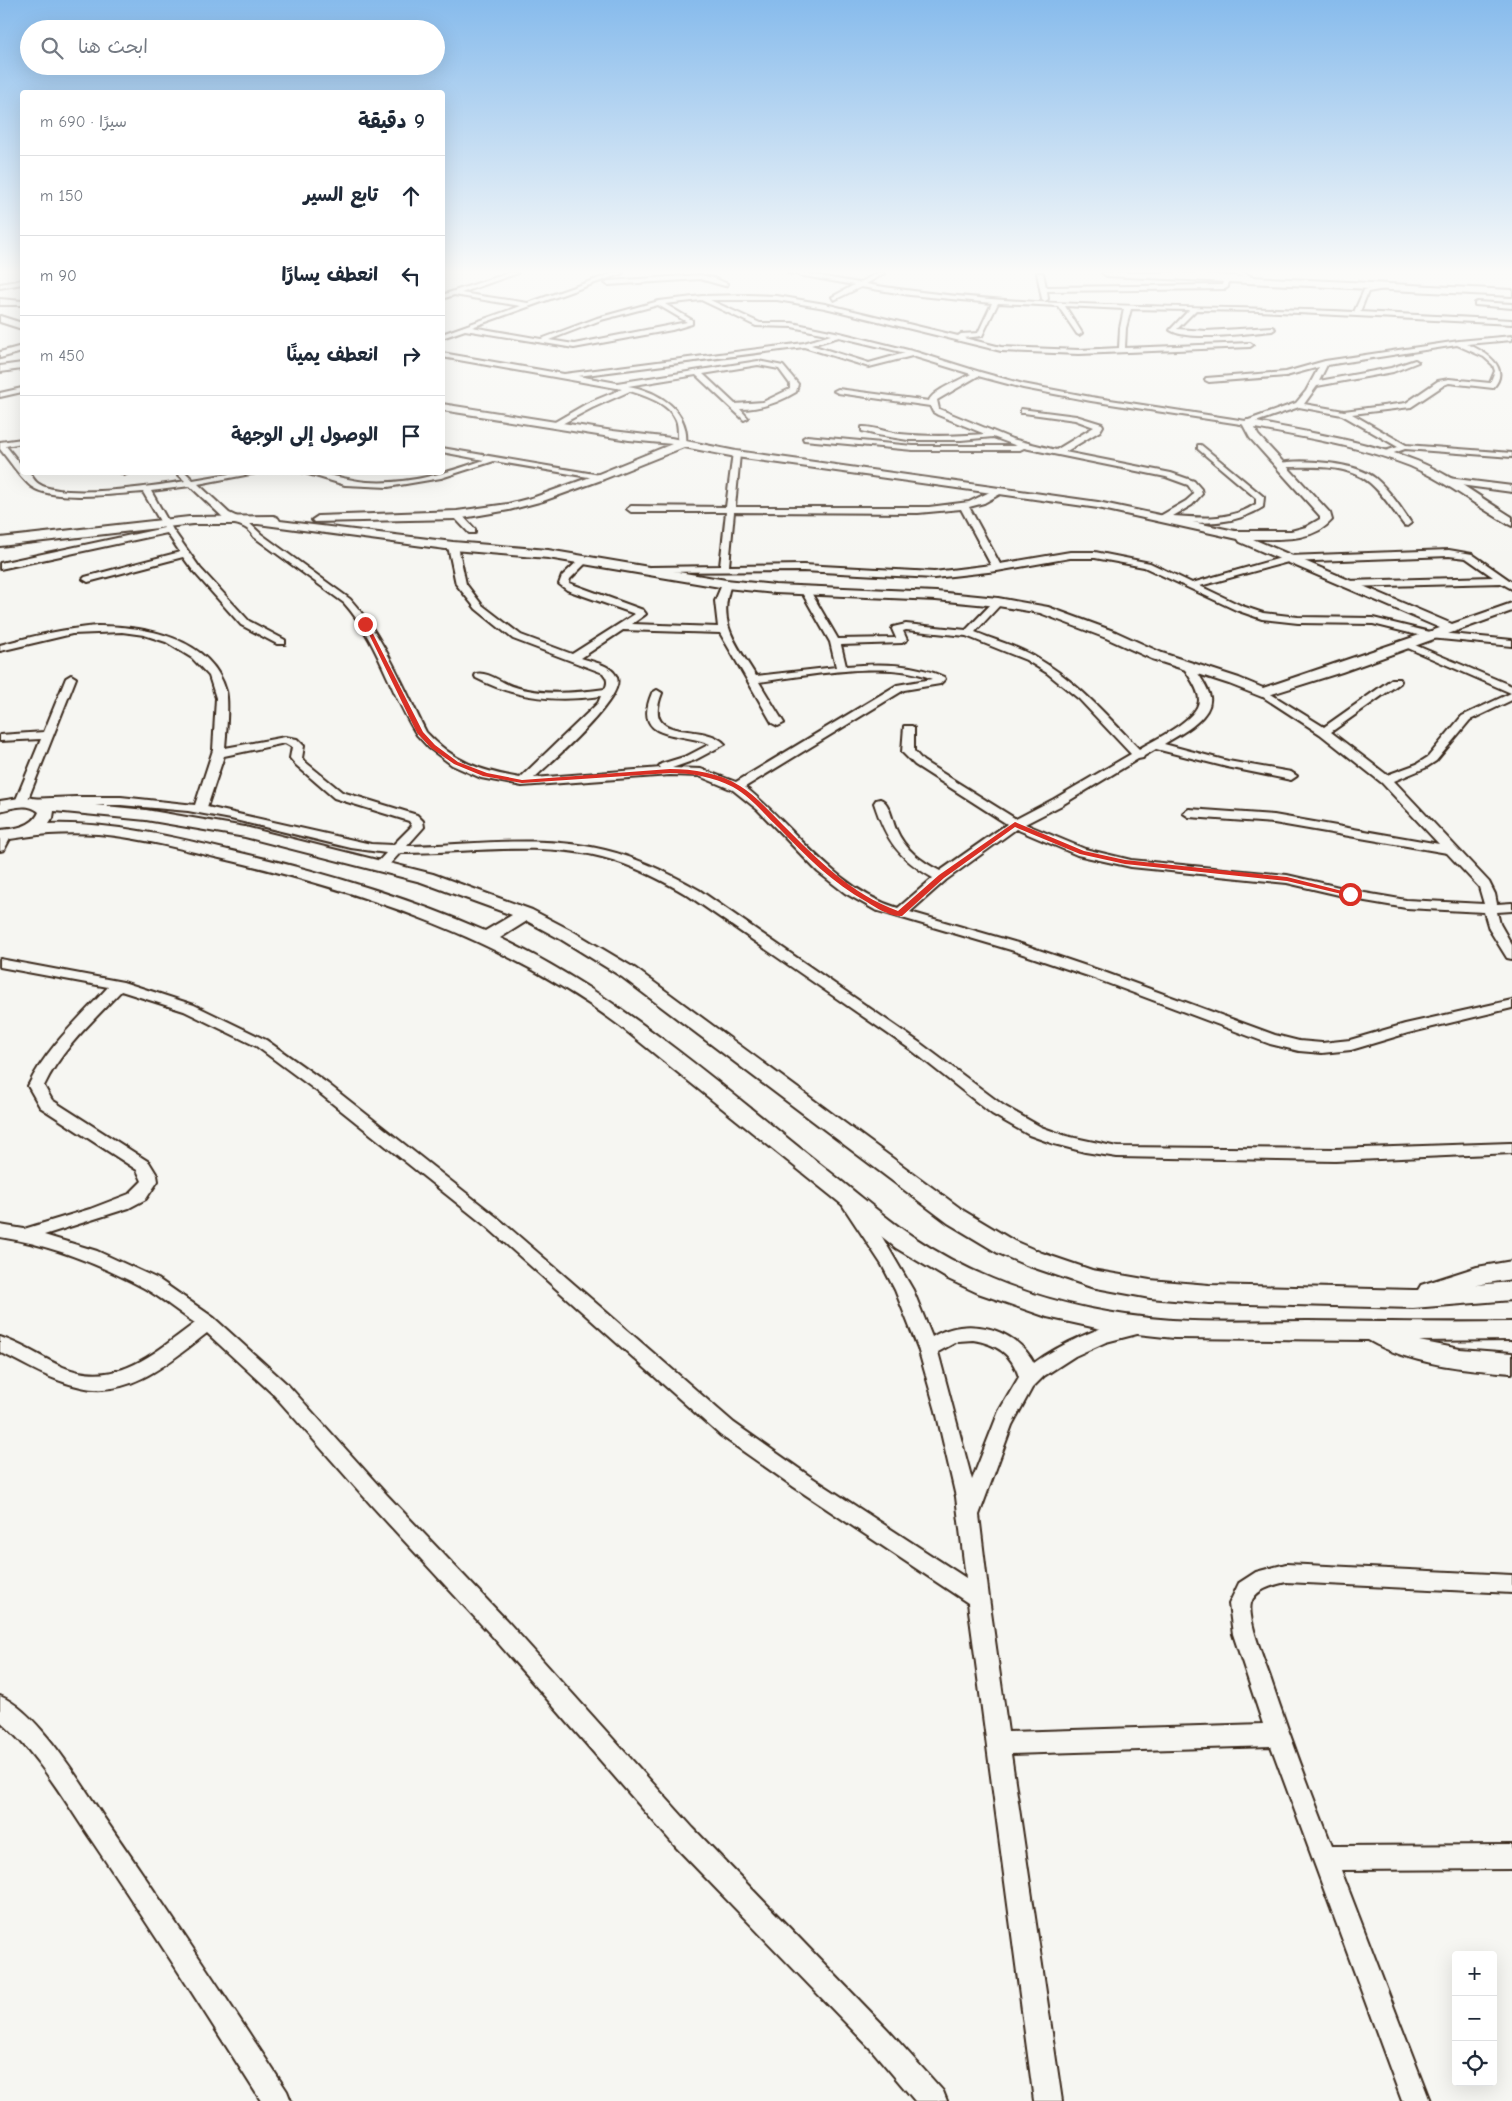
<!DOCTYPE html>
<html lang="ar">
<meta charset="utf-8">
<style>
body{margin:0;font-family:"Comic Neue","Playpen Sans Arabic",sans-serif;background:#f6f6f7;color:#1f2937;direction:rtl}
.controls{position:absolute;right:15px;bottom:15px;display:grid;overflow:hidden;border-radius:5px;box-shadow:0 5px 20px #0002}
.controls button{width:45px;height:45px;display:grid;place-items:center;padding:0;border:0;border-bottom:1px solid #e0e1e3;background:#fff;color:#1f2937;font:25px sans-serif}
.stop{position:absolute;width:15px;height:15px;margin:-11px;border:4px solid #d93025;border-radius:50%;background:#fff}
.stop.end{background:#d93025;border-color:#fff;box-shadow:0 1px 5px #0008}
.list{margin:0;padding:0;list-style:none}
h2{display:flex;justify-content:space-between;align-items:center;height:65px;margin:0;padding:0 20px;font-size:21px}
h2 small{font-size:16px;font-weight:400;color:#747a83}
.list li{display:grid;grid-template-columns:32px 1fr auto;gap:15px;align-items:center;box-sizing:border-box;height:80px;padding:0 20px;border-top:1px solid #e0e1e3}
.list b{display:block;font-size:19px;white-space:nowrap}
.list em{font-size:16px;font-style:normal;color:#747a83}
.icon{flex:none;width:28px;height:28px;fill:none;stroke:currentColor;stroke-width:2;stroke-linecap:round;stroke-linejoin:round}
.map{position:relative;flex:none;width:1512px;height:2101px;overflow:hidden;direction:ltr}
.search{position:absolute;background:#fff;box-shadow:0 5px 20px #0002;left:20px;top:20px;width:425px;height:55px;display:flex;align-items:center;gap:12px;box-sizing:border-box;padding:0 18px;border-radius:28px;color:#747a83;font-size:19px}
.panel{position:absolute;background:#fff;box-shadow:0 5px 20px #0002;left:20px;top:90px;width:425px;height:385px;border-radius:5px;direction:rtl}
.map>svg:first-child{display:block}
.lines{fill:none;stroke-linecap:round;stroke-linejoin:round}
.minor-casing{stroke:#3b2a1e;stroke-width:4}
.tertiary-casing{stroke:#3b2a1e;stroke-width:4}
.secondary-casing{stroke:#3b2a1e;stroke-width:4}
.primary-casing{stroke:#3b2a1e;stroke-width:4}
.minor{fill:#f6f6f2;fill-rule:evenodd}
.tertiary{fill:#f6f6f2;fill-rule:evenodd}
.secondary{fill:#f6f6f2;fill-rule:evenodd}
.primary{fill:#f6f6f2;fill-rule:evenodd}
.route{fill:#d93025}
</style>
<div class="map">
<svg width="1512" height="2101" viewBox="0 0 1512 2101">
<rect width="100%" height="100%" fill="#f6f6f2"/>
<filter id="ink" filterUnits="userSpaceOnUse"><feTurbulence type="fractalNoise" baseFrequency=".02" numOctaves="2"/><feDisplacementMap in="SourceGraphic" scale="10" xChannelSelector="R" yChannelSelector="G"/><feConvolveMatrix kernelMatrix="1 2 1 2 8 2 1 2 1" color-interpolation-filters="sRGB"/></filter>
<g filter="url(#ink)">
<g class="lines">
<!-- minor casing -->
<g class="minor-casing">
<g id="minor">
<path d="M 509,273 L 518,273 L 461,293 L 528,303 L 614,273 L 623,273 L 472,327 L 541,339 L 597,318 L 659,301 L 702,296 L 749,295 L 777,296 L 825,304 L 958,336 L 961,334 L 978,333 L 992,303 L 910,295 L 861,287 L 834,300 L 832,297 L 854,285 L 788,273 L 802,273 L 859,283 L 877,273 L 885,273 L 866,284 C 1027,311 1191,304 1354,312 L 1364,290 L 1388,285 L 1390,288 L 1368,292 L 1360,312 L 1512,320 L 1512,324 L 1258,311 L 1196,310 L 1177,329 L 1206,331 L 1272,327 L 1275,329 L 1272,331 C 1248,333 1188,342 1170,330 L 1189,310 L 1131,309 L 1126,328 L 1125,348 L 1250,343 L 1253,345 L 1250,347 L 1079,354 L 1001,351 L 825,308 L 777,300 L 710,300 L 760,323 L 792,323 L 840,333 L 916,352 L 980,372 L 1023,384 L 1091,397 L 1246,421 L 1296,403 L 1306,391 L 1319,367 L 1286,376 L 1209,382 L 1205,380 L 1206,378 L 1286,372 L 1325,361 L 1459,341 L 1512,336 L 1512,340 L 1467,344 C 1484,351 1512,367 1493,388 L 1449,383 L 1444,385 L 1411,407 L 1352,414 L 1406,445 L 1512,453 L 1512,457 L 1405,449 L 1385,456 L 1381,454 L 1382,452 L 1398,447 L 1342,415 L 1299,407 L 1247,425 L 1091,401 L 1023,388 L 978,376 L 937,400 L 939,409 L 944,411 L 1012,439 L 1056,450 L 1094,427 L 1075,420 L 1024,413 L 1021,413 L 1021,409 L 1076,416 L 1102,424 L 1103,426 L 1100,431 L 1065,452 L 1171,473 L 1194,481 L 1201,489 L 1202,494 L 1192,505 L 1173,516 C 1202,518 1230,521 1256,504 L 1256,498 L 1198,449 L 1198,445 L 1201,445 L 1264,497 L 1263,507 C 1232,527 1198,523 1163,521 L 1159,518 L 1160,516 L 1186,501 L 1194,494 L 1188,485 L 1166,477 L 1024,448 L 1020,450 L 913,450 L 804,440 L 803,438 L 807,436 L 913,446 L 1017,446 L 993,437 L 961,440 L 908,440 L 877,435 L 862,431 L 862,427 C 872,426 889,433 900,434 C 928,437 957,436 985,434 L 938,415 L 933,412 L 930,406 L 838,393 L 834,391 L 838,389 L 929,401 C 932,391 960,380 971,374 L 912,356 L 869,367 L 804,347 L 578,376 L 617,383 L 758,361 L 783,366 L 798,384 L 796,392 C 778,403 760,409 740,409 L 748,418 L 744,420 L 696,375 L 628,386 C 658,391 690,410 686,445 L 679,443 C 677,435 679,427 676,420 C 669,403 645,396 630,391 L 592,408 L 556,427 L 552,425 L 553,423 L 586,404 L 622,389 L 442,357 L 442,353 L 564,374 L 804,343 L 831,335 L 792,327 L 756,326 L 701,300 L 665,304 L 692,320 L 692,324 L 672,330 L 574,348 L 465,330 L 442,338 L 442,334 L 521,306 L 454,295 L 442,299 L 442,295 ZM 998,303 L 1058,306 L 1077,334 L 1079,335 L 1082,333 L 1065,306 L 1124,309 L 1120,328 L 1119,348 L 1079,350 L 1001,347 L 964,338 L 982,336 ZM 658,305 L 687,322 L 574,344 L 549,340 L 601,320 ZM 839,337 L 897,351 L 905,353 L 869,363 L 811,345 ZM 1457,345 L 1484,357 L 1493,365 L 1495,371 L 1490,383 L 1449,379 L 1438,381 L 1406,403 L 1344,411 L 1304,404 L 1317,386 L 1393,372 L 1418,362 L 1415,360 L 1391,368 L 1319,381 L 1327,365 ZM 758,365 L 779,369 L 790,384 L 790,389 L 763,402 L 735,404 L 703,374 Z"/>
<polygon points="1037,273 1043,273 1046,287 1222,285 1224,278 1229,279 1228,287 1225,289 1047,291 1048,299 1045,301 1042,299"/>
<polygon points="1197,273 1209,273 1199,276"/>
<polygon points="1233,273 1244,273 1251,276 1248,278"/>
<polygon points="700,275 714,278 728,284 725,286 700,279 608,285 605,283 608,281"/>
<polygon points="22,280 22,284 0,288 0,284"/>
<polygon points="1477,302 1512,304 1512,308 1475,305 1475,303"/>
<polygon points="22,388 22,392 0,397 0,393"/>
<path d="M 22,439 L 22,443 L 6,446 L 22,466 L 22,472 L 29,472 C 32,476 35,482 39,484 C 63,500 156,486 185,481 L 176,472 L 185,472 L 193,480 L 240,472 L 261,472 L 198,484 L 229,513 L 248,522 L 261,534 L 350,599 C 383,635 404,688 426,732 C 454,762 480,771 520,778 L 598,703 L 601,696 C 557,702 516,699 476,678 L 475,676 L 476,674 C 487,671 502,683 512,686 C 542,696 574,693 605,689 C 608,683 608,679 603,673 L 513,639 L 476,609 L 456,584 L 448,546 L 450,544 L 453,543 L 458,546 L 466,584 L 482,605 L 521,635 L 572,654 L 635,614 L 567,590 L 559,584 L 562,576 L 581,558 L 584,557 L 589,560 L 570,579 L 569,583 L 643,610 L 646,614 L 632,624 L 718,627 L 715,601 L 723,582 L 729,582 L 731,584 C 717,624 736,643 756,676 L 836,667 L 830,642 L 801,591 L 803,589 L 809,589 L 838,639 L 896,638 L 892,629 L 893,627 L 906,624 L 966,630 L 995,600 L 1001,600 L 1001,604 L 975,632 C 994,640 1017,646 1035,657 C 1076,680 1107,716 1139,749 C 1154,740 1199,719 1199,700 C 1199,689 1189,677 1184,668 L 1189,665 L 1193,666 C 1199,675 1208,687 1210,697 C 1213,718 1179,735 1164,744 L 1228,761 L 1291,772 L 1297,776 L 1291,780 L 1227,767 L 1156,749 L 1144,756 L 1143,758 L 1138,759 L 1062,805 L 1025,824 L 1085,849 L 1131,860 L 1287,875 L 1365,893 L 1406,900 L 1484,904 L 1479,887 L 1447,853 L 1274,823 L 1189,817 L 1183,813 L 1189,809 L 1274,815 L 1439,844 L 1382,783 L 1320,734 L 1257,693 L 1258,691 L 1266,691 L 1324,727 L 1392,679 L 1400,679 L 1401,681 L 1400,683 L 1331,732 L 1387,775 L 1417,764 L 1428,757 L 1462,716 L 1511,693 L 1401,645 L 1406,642 L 1410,643 L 1512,686 L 1512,700 L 1470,720 L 1436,761 L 1425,768 L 1394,781 L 1489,882 L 1495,894 L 1497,904 L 1512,903 L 1512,911 L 1497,912 L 1500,924 L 1512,945 L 1512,959 L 1507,958 L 1489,929 L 1484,912 L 1406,908 L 1365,901 L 1287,883 L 1131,867 L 1077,855 L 1016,829 L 946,880 L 910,912 L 1021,944 L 1101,971 L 1275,1035 L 1299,1041 L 1322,1043 L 1350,1040 L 1405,1024 L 1512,1000 L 1512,1008 L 1408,1033 L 1351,1050 L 1322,1053 L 1299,1051 L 1270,1044 L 1091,977 L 1011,950 L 875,910 L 845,893 L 818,872 L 758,810 L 733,790 L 699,776 L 670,775 L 522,786 L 481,778 L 452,765 L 429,748 L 417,735 C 390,693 378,641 344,603 L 254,537 C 249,527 238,524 229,523 L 190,486 L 151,491 L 173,530 L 200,568 L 249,621 L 285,640 L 285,644 L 277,644 L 241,625 L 194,572 L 183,557 L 88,582 L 83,579 L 85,577 L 180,552 L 167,533 L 0,569 L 0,563 L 164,528 L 143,492 C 118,494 52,502 32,487 C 23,481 8,459 0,449 L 0,442 ZM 623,630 L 720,633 L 772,723 L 778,726 L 784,723 L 759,682 C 807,676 888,659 932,679 L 897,685 L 736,782 L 701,769 L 672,768 L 695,760 L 725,744 C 704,720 641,746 662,693 L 657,690 L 652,693 C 631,743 682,731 710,744 L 687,756 L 661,764 L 659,766 L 661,768 L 534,778 C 550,763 625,698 617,678 C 613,665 593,662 581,658 ZM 906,630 L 966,636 L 1026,660 L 1047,673 L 1079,699 L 1131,754 L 1054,799 L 1016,819 L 923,761 L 914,751 L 914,728 L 912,726 L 904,726 L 902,752 L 915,765 L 1007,824 L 940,871 C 921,861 905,850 896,829 C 892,821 890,802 880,799 L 876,800 L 874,803 C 886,840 898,858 933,878 L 898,908 C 834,889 795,827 745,787 L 904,690 L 940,684 L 945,679 L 944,677 C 913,663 880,663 846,666 L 841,645 L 902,643 L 907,640 L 903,631 Z"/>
<path d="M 442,448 L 600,475 L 604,477 L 600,479 L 494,461 L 441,478 L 388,487 L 345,485 L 302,472 C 324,472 345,480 367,482 C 407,485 447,473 484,460 L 442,452 Z"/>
<path d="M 733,452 L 740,454 L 735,507 L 929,507 L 969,502 L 996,489 L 1002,489 L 1002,493 L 984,503 L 969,507 L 1000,564 L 1070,552 L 1095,552 L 1150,563 L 1192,583 L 1288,556 L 1449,550 L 1472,554 L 1512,582 L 1512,589 L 1501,583 L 1346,587 L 1341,584 L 1346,581 L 1493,577 L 1466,558 L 1449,556 L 1288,562 L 1200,586 L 1242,606 L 1263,613 L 1298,617 L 1373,618 L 1430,632 L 1512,640 L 1512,646 L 1430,638 L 1373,624 L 1298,623 L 1262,619 L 1236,610 L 1144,567 L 1095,558 L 1070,558 L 997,571 L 934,578 L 803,571 L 648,572 L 646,570 L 651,567 L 720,566 L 726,512 L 631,512 L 627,509 L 631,506 L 726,507 ZM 961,509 L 991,565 L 934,572 L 803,565 L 729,566 L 734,512 L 918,513 Z"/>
<path d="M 1278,463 C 1303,459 1355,462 1375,478 C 1389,490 1401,508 1411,523 L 1407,526 L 1404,525 C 1393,511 1384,495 1370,483 C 1348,463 1309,467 1281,467 L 1278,467 Z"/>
<polygon points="120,472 128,472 128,473 124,475"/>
<polygon points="1448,478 1512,486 1512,492 1445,483 1444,481"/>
<polygon points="457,512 460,513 475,529 475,533 469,533 454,517 454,513"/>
<path d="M 97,626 C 144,626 211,637 226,691 C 229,701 226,737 225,748 L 285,737 L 297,739 L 304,746 L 302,758 L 304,761 L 342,792 L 417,815 L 423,821 L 424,827 L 407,846 C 472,845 541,834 605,850 C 638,858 669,873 699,890 L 920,1043 L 1004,1106 L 1041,1127 L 1066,1136 L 1117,1147 L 1335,1149 L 1510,1143 L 1512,1143 L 1512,1153 L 1335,1161 L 1117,1157 L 1085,1152 L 1054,1144 L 1029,1135 L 992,1114 L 910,1049 L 689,896 C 662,880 633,865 602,857 C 539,841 465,853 400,853 L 386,868 L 381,869 L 375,865 L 386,853 L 351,848 L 231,819 L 188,811 L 121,805 L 17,805 L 15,802 L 41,739 L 0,741 L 0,735 L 44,732 L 66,678 L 71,675 L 76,678 L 28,799 L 76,797 L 121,797 L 195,805 L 213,750 L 216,698 L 209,676 L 192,658 L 166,642 L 144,635 L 122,632 L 72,634 L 0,651 L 0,645 C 32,636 64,629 97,626 ZM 285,743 L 292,747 L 290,758 L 296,765 L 334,798 L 409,821 L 412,826 L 393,845 L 371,844 L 207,807 L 224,756 Z"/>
<polygon points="6,831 12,835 4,850 0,851 0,835"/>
<path d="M 0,959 L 123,982 L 194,1005 L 266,1040 L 328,1084 L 499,1219 L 734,1423 L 808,1475 L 966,1578 L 956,1497 L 936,1411 L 918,1348 L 895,1290 L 882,1265 L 843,1206 L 845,1202 L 851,1200 L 857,1202 L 878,1230 L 913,1290 L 932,1337 C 966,1315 1016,1328 1034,1363 C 1054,1348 1117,1315 1141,1323 L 1144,1328 L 1141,1333 L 1106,1342 L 1075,1356 L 1044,1376 L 1032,1388 L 1012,1425 L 979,1515 L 989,1598 L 1008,1732 L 1263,1724 L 1233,1634 L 1229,1604 L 1239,1583 L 1256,1572 L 1286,1564 L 1512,1575 L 1512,1593 L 1286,1582 C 1274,1585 1255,1589 1251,1603 C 1247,1619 1264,1660 1270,1677 C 1289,1734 1310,1790 1332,1846 L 1512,1845 L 1512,1869 L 1341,1870 L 1430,2101 L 1402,2101 L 1271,1746 L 1011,1754 L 1062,2101 L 1034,2101 L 968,1603 L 794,1487 L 720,1435 L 487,1227 L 318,1092 L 256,1046 L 184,1011 L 121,991 C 93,1021 62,1048 44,1086 L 52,1100 L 149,1162 L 157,1175 L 158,1181 L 146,1199 L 129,1208 L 44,1235 L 97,1251 L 158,1279 L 214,1318 L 288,1385 L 387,1495 L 509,1623 L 693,1828 L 889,2031 L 943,2091 L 947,2101 L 915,2101 L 871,2049 L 675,1846 L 493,1637 L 373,1507 L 274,1395 L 207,1333 C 172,1360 129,1399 81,1387 C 52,1381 26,1365 0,1352 L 0,1337 C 22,1344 42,1358 63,1367 C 117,1389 154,1353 195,1323 C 178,1312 162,1298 144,1288 C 99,1264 51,1245 0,1237 L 0,1225 L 24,1229 L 90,1209 L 129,1194 L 142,1181 L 137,1170 L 40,1107 L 28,1086 C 47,1047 79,1019 108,987 L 0,967 ZM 973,1340 C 997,1344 1012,1354 1019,1377 L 999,1411 L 972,1480 L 938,1352 L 958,1341 Z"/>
<path d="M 0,1696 C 39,1712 83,1787 107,1822 C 169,1911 228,2001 287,2091 L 291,2101 L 261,2101 C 206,2014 150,1927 92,1841 C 64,1800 38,1754 0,1721 Z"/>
</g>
</g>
<!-- tertiary casing -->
<g class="tertiary-casing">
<g id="tertiary">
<polygon points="0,299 22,301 22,305 0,305"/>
<polygon points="22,346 22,352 0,358 0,352"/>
<polygon points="22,363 22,369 0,372 0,366"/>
<path d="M 442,404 L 613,431 L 671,438 L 736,451 L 1098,502 L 1235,531 L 1291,531 L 1306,527 L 1320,519 L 1320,516 L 1250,438 L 1242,423 L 1247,420 C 1304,432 1363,440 1417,461 C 1451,475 1481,498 1512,517 L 1512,526 L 1508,524 C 1475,505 1445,481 1410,466 C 1360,446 1307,438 1255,428 L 1258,435 L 1330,513 L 1332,520 C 1313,542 1279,539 1253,539 L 1452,624 L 1512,603 L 1512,611 L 1342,672 L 1262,697 L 1229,684 L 1152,659 L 1106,638 L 1040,613 L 998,606 L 936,600 L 775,593 L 726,588 L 548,558 L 453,550 L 258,524 L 193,524 L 0,546 L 0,538 L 189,517 L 274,516 L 278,518 L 280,521 L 453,542 L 548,550 L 726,580 L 775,585 L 936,592 L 998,598 L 1048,607 L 1116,632 L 1162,653 L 1239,678 L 1263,688 L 1440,628 L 1240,542 L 1238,539 L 1098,508 L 736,457 L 684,447 L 604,479 L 543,501 L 509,510 L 457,519 L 314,522 L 312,520 L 318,516 L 457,511 L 508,504 L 535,497 L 596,475 L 672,444 L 629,440 L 442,410 Z"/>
<path d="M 26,797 L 44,800 L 146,810 L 245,827 L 433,874 L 532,910 L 574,932 L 636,969 L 964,1211 L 1014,1241 L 1042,1253 L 1092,1270 L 1150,1280 L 1209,1285 L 1413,1290 L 1418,1290 L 1421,1285 L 1477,1267 L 1512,1261 L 1512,1279 L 1476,1285 L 1512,1282 L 1512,1300 L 1413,1308 L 1209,1303 L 1150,1298 L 1091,1287 L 1026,1265 L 998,1253 L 948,1223 L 622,977 L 562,940 L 527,921 L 500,938 C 626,998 730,1094 840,1180 C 864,1199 887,1219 912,1236 C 989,1288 1080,1313 1172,1320 C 1217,1323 1263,1321 1308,1321 C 1376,1322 1444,1323 1512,1322 L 1512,1340 L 1419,1341 L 1460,1349 L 1512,1353 L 1512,1373 C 1463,1369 1412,1365 1368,1340 L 1174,1338 L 1110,1331 L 1047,1317 L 978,1293 L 948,1279 L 896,1248 L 620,1026 C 504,939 367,893 228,860 C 185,850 142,838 98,834 C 82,833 65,833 49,834 C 32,835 16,839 0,840 L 0,830 C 14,829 33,827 39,812 C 28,802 13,808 0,811 L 0,801 ZM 54,811 L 146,820 L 245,837 L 421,882 L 512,915 L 485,931 C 402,895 316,870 228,850 C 169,836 110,822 49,824 L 53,818 Z"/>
</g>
</g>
<!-- secondary casing -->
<g class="secondary-casing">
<polygon id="secondary" points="0,316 22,323 22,329 0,322"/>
</g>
<!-- primary casing -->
<g class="primary-casing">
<polygon id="primary" points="1102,273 1170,273 1512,290 1512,296 1107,276"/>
</g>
<!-- minor -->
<use href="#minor" class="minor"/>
<!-- tertiary -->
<use href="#tertiary" class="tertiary"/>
<!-- secondary -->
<use href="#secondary" class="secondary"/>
<!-- primary -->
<use href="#primary" class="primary"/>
</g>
</g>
<!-- sky -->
<linearGradient id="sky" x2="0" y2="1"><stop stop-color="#87bbec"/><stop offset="0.48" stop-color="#fbfbf9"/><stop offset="1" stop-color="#fbfbf9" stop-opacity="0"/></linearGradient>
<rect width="1512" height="567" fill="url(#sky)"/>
<!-- route -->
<path class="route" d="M 363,622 L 368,624 L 423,732 L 435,745 L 458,762 L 487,773 L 522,780 L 670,769 C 693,769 720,773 740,786 C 756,796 769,811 783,825 C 818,860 851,894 898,911 L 939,875 L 1015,822 L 1084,851 L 1125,860 L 1287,877 L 1354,894 L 1350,896 L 1287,881 L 1125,864 L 1080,854 L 1015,827 L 944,878 L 902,916 C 891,917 876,908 867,902 C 832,883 806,856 779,828 C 765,815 750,796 733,787 C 713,777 692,773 670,773 L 522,783 L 483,776 L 454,764 L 431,748 L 417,733 Z"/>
</svg>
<div class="controls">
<button>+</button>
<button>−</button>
<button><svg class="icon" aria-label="locate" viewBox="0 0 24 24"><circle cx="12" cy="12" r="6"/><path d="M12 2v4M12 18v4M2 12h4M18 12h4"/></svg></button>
</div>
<div class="stop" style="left:1350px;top:894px"></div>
<div class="stop end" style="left:365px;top:624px"></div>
<div class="search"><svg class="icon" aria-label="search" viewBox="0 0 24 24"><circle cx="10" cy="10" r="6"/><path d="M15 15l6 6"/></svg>ابحث هنا</div>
<section class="panel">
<h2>9 دقيقة<small>سيرًا · 690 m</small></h2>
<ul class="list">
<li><svg class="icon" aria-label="ahead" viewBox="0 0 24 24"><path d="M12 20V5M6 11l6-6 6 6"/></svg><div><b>تابع السير</b></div><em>150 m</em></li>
<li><svg class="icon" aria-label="left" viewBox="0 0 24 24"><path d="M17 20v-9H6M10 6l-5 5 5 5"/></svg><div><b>انعطف يسارًا</b></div><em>90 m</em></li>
<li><svg class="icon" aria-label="right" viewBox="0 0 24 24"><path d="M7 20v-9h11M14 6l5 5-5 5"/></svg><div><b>انعطف يمينًا</b></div><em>450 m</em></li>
<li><svg class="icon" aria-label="arrive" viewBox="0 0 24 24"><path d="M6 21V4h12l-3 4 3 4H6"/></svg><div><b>الوصول إلى الوجهة</b></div></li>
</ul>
</section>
</div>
